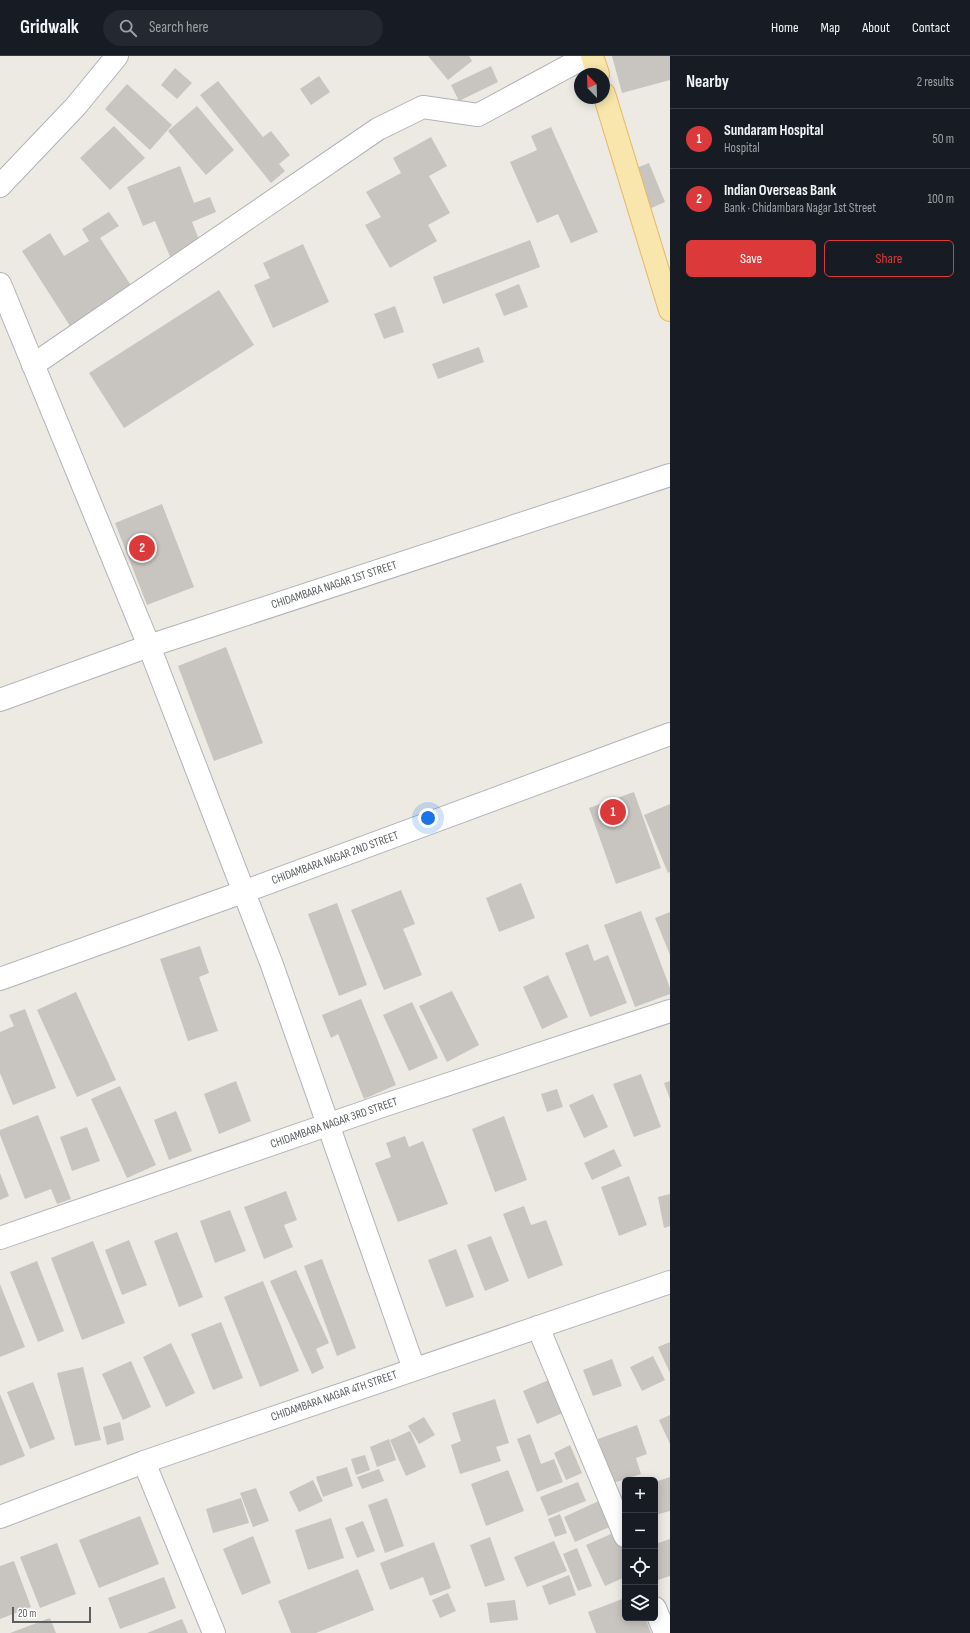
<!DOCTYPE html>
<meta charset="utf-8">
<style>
body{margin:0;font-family:"Sofia Sans Condensed",sans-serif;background:#242831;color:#f1f3f6}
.controls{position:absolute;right:12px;bottom:12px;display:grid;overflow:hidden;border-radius:6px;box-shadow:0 2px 10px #0003}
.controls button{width:36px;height:36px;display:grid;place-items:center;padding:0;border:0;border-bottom:1px solid #363941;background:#171b24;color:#f1f3f6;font:20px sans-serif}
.compass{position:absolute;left:574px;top:12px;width:36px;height:36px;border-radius:50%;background:#171b24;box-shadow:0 2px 10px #0003;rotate:337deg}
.scale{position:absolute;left:12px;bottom:10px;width:79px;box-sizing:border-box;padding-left:4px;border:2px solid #5b5f62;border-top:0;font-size:11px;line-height:14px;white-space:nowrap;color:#5b5f62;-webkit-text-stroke:3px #fff;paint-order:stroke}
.you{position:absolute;left:428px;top:762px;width:14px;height:14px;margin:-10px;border:3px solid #fff;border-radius:50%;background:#1a73e8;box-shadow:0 0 0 6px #1a73e833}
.badge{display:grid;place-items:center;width:26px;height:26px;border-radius:50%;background:#dc3a3a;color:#fff;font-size:13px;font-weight:700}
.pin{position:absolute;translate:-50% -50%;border:2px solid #fff;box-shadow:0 1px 4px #0006}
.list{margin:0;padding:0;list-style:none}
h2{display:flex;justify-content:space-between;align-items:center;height:52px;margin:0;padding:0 16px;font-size:17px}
h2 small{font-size:13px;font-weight:400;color:#9ea1a6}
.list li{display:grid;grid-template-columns:26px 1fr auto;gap:12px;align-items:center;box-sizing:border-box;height:60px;padding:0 16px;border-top:1px solid #363941}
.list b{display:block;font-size:15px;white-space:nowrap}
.list p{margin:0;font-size:13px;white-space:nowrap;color:#9ea1a6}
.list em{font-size:13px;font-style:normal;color:#9ea1a6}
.actions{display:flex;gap:8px;padding:12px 16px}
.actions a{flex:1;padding:9px 0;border:1px solid #dc3a3a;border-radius:6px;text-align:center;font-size:14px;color:#dc3a3a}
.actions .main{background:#dc3a3a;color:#fff}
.icon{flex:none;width:22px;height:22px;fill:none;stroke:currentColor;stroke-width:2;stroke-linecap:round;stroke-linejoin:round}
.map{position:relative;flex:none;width:670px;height:1577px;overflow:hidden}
header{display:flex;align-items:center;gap:24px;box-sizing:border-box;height:56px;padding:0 20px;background:#171b24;border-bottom:1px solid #363941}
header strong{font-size:19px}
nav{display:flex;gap:22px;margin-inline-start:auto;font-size:14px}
.search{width:280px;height:36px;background:#242831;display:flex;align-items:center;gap:10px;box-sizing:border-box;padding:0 14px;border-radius:22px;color:#9ea1a6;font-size:15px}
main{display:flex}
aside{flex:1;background:#171b24}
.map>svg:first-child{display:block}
.building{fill:#c8c5c0}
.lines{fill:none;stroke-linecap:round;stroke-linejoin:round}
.minor-casing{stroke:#b0b4b7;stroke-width:24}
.major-casing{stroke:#e6b762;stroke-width:24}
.minor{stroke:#fff;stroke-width:22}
.major{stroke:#f9e6ac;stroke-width:22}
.labels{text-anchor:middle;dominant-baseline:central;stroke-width:3;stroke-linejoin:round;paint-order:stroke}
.street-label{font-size:12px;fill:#5b5f62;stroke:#fff}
</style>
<header>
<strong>Gridwalk</strong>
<div class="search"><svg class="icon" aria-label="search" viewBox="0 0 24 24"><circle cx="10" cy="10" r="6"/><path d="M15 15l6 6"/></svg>Search here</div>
<nav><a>Home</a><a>Map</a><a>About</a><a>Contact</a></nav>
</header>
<main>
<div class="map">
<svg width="670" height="1577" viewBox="0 0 670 1577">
<rect width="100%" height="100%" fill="#eceae3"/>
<!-- building -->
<g class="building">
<polygon points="428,0 469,0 472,5 448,24"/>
<polygon points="612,0 670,0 670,24 622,37"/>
<polygon points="491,10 498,26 459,45 451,29"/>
<polygon points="175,12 192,27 177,43 161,29"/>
<polygon points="319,20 330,36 311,49 300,33"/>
<polygon points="218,25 263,81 271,75 290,99 279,108 285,115 271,127 200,39"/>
<polygon points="127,28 172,69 150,94 105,53"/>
<polygon points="197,50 234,94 206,119 168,75"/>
<polygon points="114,70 145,102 110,134 80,102"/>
<polygon points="551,71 598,176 571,187 558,158 537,167 510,106 537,94 531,80"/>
<polygon points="431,81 447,110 429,120 450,157 428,169 437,185 390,212 365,169 381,161 366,136 401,117 393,102"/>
<polygon points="649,107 665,146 649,153 634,113"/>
<polygon points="180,110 194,147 210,141 216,156 192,166 202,191 171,203 155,165 143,170 127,131"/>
<polygon points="109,156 119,170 100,182 134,234 72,273 22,195 50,177 64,200 89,185 82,173"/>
<polygon points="530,184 540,211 443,248 433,221"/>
<polygon points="303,188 329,246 273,272 254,229 270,222 263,207"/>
<polygon points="519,228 528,251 504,260 495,238"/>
<polygon points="219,234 254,289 124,372 89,317"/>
<polygon points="395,250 404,276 384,283 374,258"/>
<polygon points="479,291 484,306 438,323 432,308"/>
<polygon points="162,448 194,531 147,549 115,467"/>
<polygon points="226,591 263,687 214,705 178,610"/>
<polygon points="634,736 661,812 616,828 589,752"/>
<polygon points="670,748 670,816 668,817 644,759"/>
<polygon points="521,827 535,862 499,876 486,842"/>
<polygon points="401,834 415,868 403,873 422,919 384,934 351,854"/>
<polygon points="337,847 367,929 339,940 308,858"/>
<polygon points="641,855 670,932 670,938 635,951 604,869"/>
<polygon points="670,856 670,899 655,862"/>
<polygon points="588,888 594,905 608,899 627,947 590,961 565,897"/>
<polygon points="200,890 209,917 199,921 218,975 188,985 160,903"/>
<polygon points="548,919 568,961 542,973 523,931"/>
<polygon points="452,935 479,989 447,1006 419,950"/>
<polygon points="76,936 116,1024 77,1041 37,954"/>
<polygon points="361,943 396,1029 364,1043 338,978 331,982 322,959"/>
<polygon points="412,946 438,1002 409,1015 383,959"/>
<polygon points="25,953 56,1032 13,1049 0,1017 0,976 14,970 9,959"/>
<polygon points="641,1018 661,1071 634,1081 613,1028"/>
<polygon points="236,1025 251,1065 219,1078 204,1038"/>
<polygon points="670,1025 670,1043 664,1027"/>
<polygon points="120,1030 156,1109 127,1122 91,1043"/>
<polygon points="557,1033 563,1051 547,1056 541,1038"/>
<polygon points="593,1038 608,1071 584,1082 569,1049"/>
<polygon points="176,1055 192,1095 169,1104 154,1064"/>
<polygon points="38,1059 71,1143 57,1148 51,1133 25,1143 0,1079 0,1074"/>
<polygon points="504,1060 527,1124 495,1136 472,1073"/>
<polygon points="87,1071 100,1105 72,1115 60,1081"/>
<polygon points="405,1080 409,1091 423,1085 448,1148 398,1166 375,1107 391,1101 386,1087"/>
<polygon points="614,1093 622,1110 592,1124 584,1107"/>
<polygon points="0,1117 9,1140 0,1144"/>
<polygon points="629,1120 647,1169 619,1180 601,1131"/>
<polygon points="286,1135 297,1164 284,1169 293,1191 264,1203 244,1151"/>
<polygon points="670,1138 670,1170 664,1172 658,1141"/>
<polygon points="524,1150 531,1169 546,1164 563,1209 528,1223 503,1158"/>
<polygon points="230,1154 246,1195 215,1207 200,1165"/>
<polygon points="177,1176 203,1241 179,1251 154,1185"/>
<polygon points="491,1180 509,1225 485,1235 467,1189"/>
<polygon points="129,1184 147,1229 122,1239 105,1194"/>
<polygon points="93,1185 125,1267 82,1284 51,1202"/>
<polygon points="456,1193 474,1241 446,1251 428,1204"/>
<polygon points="322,1203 356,1292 337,1300 304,1210"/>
<polygon points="37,1205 64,1275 38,1286 10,1216"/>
<polygon points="296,1214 329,1287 316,1293 324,1312 312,1318 270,1225"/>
<polygon points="263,1225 299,1315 260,1331 224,1241"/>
<polygon points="0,1228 25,1291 0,1301"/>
<polygon points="221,1266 243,1322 213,1334 191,1278"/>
<polygon points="670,1286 670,1317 658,1291"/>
<polygon points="171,1287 195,1337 166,1351 143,1301"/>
<polygon points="653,1300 665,1324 642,1335 630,1311"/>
<polygon points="612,1303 622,1330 593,1340 583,1314"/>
<polygon points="131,1305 151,1351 123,1364 102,1318"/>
<polygon points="83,1311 101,1384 75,1390 57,1317"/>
<polygon points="551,1323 565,1356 537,1368 523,1335"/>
<polygon points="33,1326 55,1383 30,1393 7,1336"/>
<polygon points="0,1338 25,1400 0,1410"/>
<polygon points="495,1343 509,1387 496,1391 501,1405 460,1418 451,1389 461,1385 452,1357"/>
<polygon points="670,1359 670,1388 659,1364"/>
<polygon points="424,1361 435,1379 419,1388 408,1370"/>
<polygon points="120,1366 124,1384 107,1389 103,1371"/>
<polygon points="637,1369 647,1398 636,1402 641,1418 613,1427 598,1383"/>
<polygon points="410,1375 426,1411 406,1420 390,1384"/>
<polygon points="530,1378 541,1408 554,1403 563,1426 537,1436 517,1383"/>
<polygon points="389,1383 396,1404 377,1411 370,1391"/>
<polygon points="570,1389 582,1417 566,1424 554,1397"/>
<polygon points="365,1399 370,1414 356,1419 351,1403"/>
<polygon points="347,1411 353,1430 323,1441 316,1421"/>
<polygon points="379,1413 384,1425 362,1433 357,1421"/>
<polygon points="508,1414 524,1455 486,1470 471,1428"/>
<polygon points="670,1421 670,1455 655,1459 655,1426"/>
<polygon points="313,1424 323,1445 299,1456 289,1436"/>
<polygon points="578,1426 586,1445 548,1460 540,1441"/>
<polygon points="256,1432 269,1465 253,1471 240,1437"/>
<polygon points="241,1442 249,1467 213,1477 206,1453"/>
<polygon points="387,1442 404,1490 385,1497 368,1449"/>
<polygon points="603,1443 614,1469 575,1486 564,1461"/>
<polygon points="560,1458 567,1477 555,1481 548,1463"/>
<polygon points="140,1460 159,1508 99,1532 79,1484"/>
<polygon points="331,1462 344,1502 308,1514 295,1474"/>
<polygon points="363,1465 375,1495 357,1502 345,1472"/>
<polygon points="620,1474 625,1486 625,1521 605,1530 586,1489"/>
<polygon points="253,1480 271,1527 242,1539 223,1493"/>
<polygon points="490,1481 505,1524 485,1531 470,1489"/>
<polygon points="670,1483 670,1520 655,1525 655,1488"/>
<polygon points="554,1485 567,1515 527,1531 514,1501"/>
<polygon points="434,1486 451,1532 430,1540 423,1521 390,1534 380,1507"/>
<polygon points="57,1487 76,1538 40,1552 20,1501"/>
<polygon points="577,1492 592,1530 578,1535 563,1498"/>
<polygon points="14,1505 31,1551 0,1563 0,1510"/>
<polygon points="358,1513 374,1554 316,1577 291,1577 278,1545"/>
<polygon points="569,1519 576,1539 549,1549 542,1530"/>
<polygon points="164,1521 176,1552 120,1573 108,1542"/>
<polygon points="448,1537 456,1555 440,1562 432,1544"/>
<polygon points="625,1542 625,1562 645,1562 651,1577 596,1577 588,1556"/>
<polygon points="515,1544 518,1564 490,1567 487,1547"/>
<polygon points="50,1562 56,1577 10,1577"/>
<polygon points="182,1563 188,1577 147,1577"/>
</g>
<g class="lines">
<!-- minor casing -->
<g class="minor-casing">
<g id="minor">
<polyline points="0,130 76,50 117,0"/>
<polyline points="0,228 149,590 272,909 414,1313"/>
<polyline points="33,309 378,73 423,51 478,59 587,0"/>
<polyline points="0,644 149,590 670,419"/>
<polyline points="0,923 243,836 670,678"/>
<polyline points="0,1182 385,1049 670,955"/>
<polyline points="538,1271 625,1480"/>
<polyline points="144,1406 214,1577"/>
<polyline points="0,1461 144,1406 670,1226"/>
<polyline points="655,1552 665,1577"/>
</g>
</g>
<!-- major casing -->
<g class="major-casing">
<g id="major">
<polyline points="592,0 598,18"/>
<polyline points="604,38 670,254"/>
</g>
</g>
<!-- minor -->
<use href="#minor" class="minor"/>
<!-- major -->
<use href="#major" class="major"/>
</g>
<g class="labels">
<!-- street labels -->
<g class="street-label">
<text transform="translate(334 529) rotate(-18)">CHIDAMBARA NAGAR 1ST STREET</text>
<text transform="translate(335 802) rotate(-20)">CHIDAMBARA NAGAR 2ND STREET</text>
<text transform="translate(334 1067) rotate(-19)">CHIDAMBARA NAGAR 3RD STREET</text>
<text transform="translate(334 1340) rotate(-19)">CHIDAMBARA NAGAR 4TH STREET</text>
</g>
</g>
</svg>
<div class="controls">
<button>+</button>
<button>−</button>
<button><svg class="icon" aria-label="locate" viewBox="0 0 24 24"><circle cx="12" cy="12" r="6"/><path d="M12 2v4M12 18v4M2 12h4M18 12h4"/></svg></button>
<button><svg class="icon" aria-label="layers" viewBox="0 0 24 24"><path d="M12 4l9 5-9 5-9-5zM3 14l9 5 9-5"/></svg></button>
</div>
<svg class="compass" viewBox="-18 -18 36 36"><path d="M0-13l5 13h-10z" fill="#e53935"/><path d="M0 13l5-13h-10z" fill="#9ea1a6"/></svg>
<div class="scale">20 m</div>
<div class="you"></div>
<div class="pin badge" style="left:613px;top:756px">1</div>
<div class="pin badge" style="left:142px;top:492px">2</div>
</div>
<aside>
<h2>Nearby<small>2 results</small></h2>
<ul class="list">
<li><span class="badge">1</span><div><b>Sundaram Hospital</b><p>Hospital</p></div><em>50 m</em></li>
<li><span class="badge">2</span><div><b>Indian Overseas Bank</b><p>Bank · Chidambara Nagar 1st Street</p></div><em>100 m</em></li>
</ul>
<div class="actions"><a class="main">Save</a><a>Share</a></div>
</aside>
</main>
